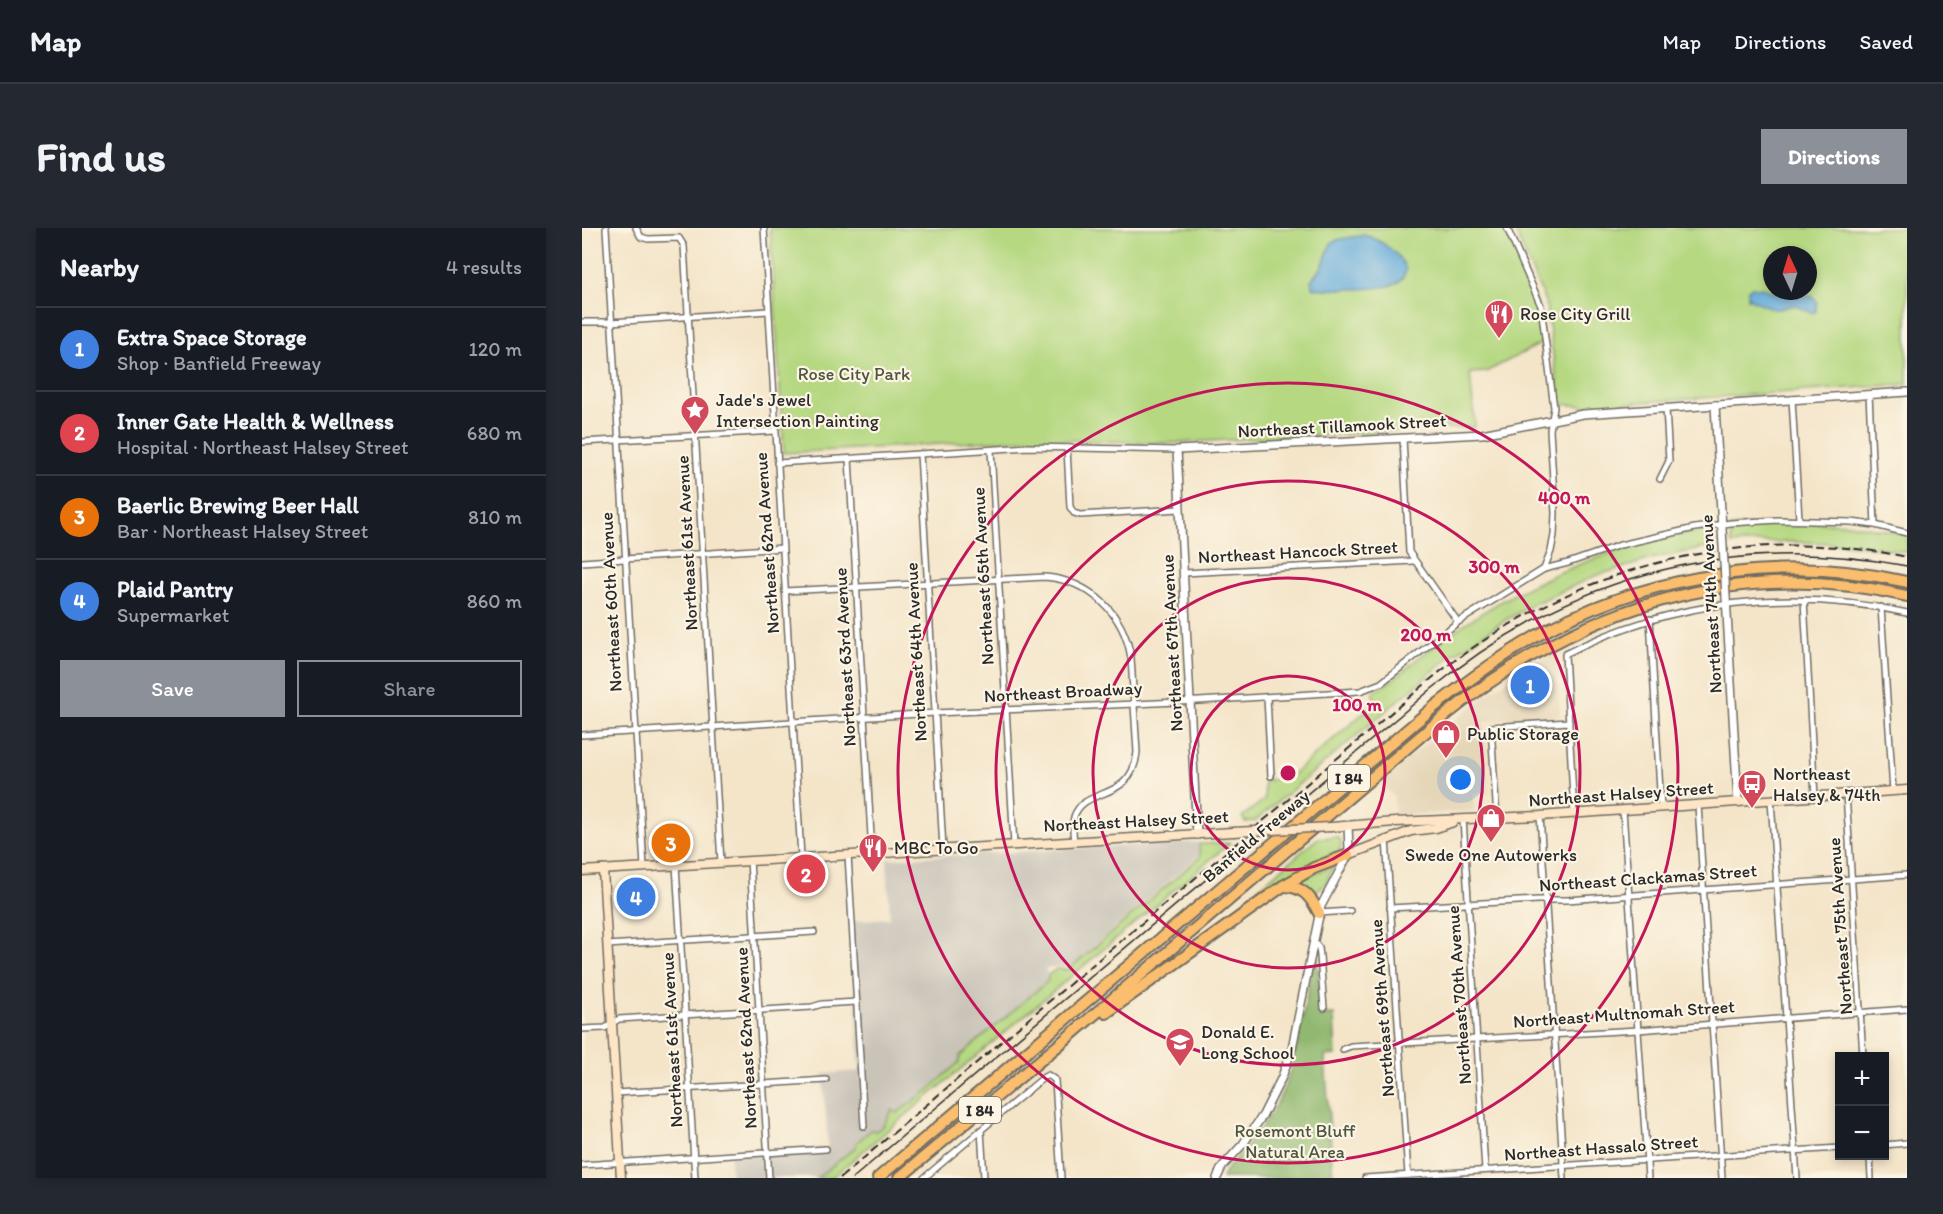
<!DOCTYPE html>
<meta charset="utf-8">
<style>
body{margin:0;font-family:Itim,sans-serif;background:#242831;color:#f1f3f6}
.controls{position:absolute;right:18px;bottom:18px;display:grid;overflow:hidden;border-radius:0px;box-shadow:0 3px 9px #0003}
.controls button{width:54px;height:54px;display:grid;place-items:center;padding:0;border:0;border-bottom:2px solid #363941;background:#171b24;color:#f1f3f6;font:30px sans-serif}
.compass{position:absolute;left:1181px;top:18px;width:54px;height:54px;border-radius:50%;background:#171b24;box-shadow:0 3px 9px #0003;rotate:356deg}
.you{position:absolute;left:879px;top:552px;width:21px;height:21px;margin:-15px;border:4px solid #fff;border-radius:50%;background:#1a73e8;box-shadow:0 0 0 9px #1a73e833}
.badge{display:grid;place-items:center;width:39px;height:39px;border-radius:50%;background:#8c9099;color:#fff;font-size:20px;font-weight:700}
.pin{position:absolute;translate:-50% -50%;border:3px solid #fff;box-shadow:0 2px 6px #0006}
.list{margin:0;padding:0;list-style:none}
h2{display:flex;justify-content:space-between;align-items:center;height:78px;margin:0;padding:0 24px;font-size:26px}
h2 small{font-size:20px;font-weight:400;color:#9ea1a6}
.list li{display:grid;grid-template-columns:39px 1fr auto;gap:18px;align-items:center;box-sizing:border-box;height:84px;padding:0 24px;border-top:2px solid #363941}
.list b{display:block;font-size:22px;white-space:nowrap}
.list p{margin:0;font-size:20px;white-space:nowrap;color:#9ea1a6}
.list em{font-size:20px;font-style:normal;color:#9ea1a6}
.actions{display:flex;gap:12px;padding:18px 24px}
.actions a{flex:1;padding:14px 0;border:2px solid #8c9099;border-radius:0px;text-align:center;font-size:21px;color:#8c9099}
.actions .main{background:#8c9099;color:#fff}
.map{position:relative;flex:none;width:1325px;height:950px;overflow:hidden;border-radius:0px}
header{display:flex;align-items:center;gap:36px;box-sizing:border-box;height:84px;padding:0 30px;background:#171b24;border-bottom:2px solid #363941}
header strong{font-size:28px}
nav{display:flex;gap:33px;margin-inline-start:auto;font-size:21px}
.intro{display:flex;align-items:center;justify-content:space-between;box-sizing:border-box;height:144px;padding:0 36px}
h1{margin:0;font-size:42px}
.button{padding:15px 27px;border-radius:0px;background:#8c9099;color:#fff;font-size:21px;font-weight:700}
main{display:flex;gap:36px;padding:0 36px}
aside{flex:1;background:#171b24;border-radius:0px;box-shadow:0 3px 9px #0003}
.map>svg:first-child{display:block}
.built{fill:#e5d6b7}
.industrial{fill:#c9c3b8}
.green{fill:#b5d881;stroke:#708256;stroke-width:1.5;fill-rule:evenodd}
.forest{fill:#90b86f;stroke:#5e724d;stroke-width:1.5}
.water{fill:#64aada;stroke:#486a82;stroke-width:1.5}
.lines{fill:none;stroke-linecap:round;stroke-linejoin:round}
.minor-casing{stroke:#716c62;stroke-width:8}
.tertiary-casing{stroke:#716c62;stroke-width:10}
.secondary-casing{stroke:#716c62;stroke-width:11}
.motorway-casing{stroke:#716c62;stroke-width:14}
.minor{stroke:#fff;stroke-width:5}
.tertiary{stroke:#fff;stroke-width:7}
.secondary{stroke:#fde5c5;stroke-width:8}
.motorway{stroke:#fabe6e;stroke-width:10}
.tram{stroke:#2b2b2b;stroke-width:1.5}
.rail{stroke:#2b2b2b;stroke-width:2;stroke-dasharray:9 4.5;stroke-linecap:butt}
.tertiary-bridge-casing{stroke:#716c62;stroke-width:10;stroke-linecap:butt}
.secondary-bridge-casing{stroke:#716c62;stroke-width:11;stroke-linecap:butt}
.tertiary-bridge{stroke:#fff;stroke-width:7}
.secondary-bridge{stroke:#fde5c5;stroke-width:8}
.ring{fill:none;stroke:#c2185b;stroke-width:3}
.labels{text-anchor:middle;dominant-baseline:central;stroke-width:4.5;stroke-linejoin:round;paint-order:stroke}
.shield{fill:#fcf5e5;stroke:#6a6863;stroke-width:1.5}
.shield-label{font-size:16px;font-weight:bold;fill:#2b2b2b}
.poi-label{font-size:18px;fill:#2b2b2b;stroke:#fcf5e5;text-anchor:start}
.park-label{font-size:18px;fill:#4e5640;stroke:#fcf5e5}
.street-label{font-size:18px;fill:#2b2b2b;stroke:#fcf5e5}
.centre{fill:#c2185b;stroke:#fcf5e5;stroke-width:3}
.ring-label{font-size:18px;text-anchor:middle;font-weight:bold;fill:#c2185b;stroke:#fcf5e5;stroke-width:4.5;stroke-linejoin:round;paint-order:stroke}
</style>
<header>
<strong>Map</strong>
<nav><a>Map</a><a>Directions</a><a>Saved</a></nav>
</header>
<div class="intro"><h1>Find us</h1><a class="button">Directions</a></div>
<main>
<aside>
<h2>Nearby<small>4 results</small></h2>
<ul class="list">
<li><span class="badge" style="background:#3f7fe0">1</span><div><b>Extra Space Storage</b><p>Shop · Banfield Freeway</p></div><em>120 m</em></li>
<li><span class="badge" style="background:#e0444e">2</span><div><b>Inner Gate Health &amp; Wellness</b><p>Hospital · Northeast Halsey Street</p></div><em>680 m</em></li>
<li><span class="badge" style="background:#e8710a">3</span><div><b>Baerlic Brewing Beer Hall</b><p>Bar · Northeast Halsey Street</p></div><em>810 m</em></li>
<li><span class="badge" style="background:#3f7fe0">4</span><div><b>Plaid Pantry</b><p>Supermarket</p></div><em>860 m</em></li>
</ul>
<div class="actions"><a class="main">Save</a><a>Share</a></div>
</aside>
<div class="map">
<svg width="1325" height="950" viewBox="0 0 1325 950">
<rect width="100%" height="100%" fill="#fcf5e5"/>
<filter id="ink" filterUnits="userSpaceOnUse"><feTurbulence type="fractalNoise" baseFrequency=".0167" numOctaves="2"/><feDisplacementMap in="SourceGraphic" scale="12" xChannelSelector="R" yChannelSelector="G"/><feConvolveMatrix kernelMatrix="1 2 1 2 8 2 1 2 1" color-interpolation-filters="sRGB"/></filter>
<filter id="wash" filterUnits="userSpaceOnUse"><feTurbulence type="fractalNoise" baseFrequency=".008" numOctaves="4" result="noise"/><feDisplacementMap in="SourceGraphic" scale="24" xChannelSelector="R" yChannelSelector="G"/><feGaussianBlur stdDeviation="1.35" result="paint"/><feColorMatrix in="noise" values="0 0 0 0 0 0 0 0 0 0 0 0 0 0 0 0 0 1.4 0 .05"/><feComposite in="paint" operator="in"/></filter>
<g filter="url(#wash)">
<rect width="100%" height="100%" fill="#f4e5c9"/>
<!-- built -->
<g class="built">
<polygon points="974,424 978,489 902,494 906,565 892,566 892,583 813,587 812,569 798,553 900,470 949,436"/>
<polygon points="97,599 99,627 69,629 67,601"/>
</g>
<!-- industrial -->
<polygon class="industrial" points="616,614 617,627 490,737 464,741 465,754 333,872 239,950 149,950 148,927 246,920 241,846 278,843 269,693 308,690 305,631"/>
<!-- green -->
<g class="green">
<polygon points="188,0 922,0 954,73 957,83 960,115 904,144 888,145 893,199 590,215 446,211 202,225"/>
<path d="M 932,0 L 1325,0 L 1325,156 L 1004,178 L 978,176 L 964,76 ZM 1190,27 L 1226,27 L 1226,63 L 1190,63 Z"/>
<path d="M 1217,294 L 1267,296 L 1325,306 L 1325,324 C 1266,314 1209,311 1149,316 L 1149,299 Z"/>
<path d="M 1131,301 L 1133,318 L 1073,330 L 1013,348 L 950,377 L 922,393 L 869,428 L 673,593 L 663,594 L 660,589 L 683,571 L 681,543 L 684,543 L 687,553 L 695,550 L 699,553 L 704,552 L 794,474 L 790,464 C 807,457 820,444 834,432 C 849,420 865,408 881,397 C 957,346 1041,315 1131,301 Z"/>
<polygon points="755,609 759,613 758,622 715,643 685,661 650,688 649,687 672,664 736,610"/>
<polygon points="648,615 249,950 235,950 274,919 274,915 289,902 294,903 301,898 310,882 315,885 345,863 377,834 378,828 466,753 466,747 475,741 486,742 618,629 617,616"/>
<polygon points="752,638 743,656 733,664 733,668 723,659 713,655 722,649"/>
</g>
<!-- forest -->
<path class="forest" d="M 733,727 L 735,727 L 738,787 L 752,787 L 754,827 L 743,828 L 751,950 L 640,950 C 645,938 654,931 662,921 C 675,906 688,889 697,871 C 719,826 721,775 733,727 Z"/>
<!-- water -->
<g class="water">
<path d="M 782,7 C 797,10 822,28 824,43 C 821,51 815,57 806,58 C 795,61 738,63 730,59 L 729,52 L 740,39 L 749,15 L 758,11 Z"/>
<polygon points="1170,59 1184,61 1192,66 1204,63 1231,69 1235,74 1234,84 1230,85 1213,77 1197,81 1191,81 1166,70 1166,61"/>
</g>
</g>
<g filter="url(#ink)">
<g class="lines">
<!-- minor casing -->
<g class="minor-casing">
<g id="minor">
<polyline points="24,0 62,639"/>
<polyline points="54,0 59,9 66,11 97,10 102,18 139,634"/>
<polyline points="182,0 219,629"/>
<polyline points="925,0 959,78 972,180 968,202 973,285 972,307 969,323 962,341"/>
<polyline points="0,94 29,94 186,83"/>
<polyline points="1287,166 1293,297"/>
<polyline points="1210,171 1217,291"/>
<polyline points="821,210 827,324 876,394"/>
<polyline points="0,214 193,203"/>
<polyline points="485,220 488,279 492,285 498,287 598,281"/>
<polyline points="409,222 432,617"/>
<polyline points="338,226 361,620"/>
<polyline points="267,231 290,625"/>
<polyline points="195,235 446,219 595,222"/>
<polyline points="1078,251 1087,233 1084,180"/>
<polyline points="0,334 200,320"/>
<polyline points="602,345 832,333"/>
<path d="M 203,363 L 463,349 C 508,353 542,385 549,430 L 555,524 C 550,576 502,557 492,589 C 490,597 491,606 492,614"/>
<polyline points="1222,372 1233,569"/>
<polyline points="1299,379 1311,563"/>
<polyline points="1068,391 1079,580"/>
<polyline points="685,469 689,548"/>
<polyline points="0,507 353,485 617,473 778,463 799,455 876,394 962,341 986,335 1038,317 1113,300 1149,295 1196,292 1269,294 1293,297 1325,305"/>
<polyline points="1264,566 1281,828"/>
<polyline points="1189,572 1215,950"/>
<polyline points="1116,577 1140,950"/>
<polyline points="1041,582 1066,950"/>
<path d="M 992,586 L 983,426 C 1089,372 1210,359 1325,385"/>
<polyline points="958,588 982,950"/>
<polyline points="915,590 909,499 987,494"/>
<polyline points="881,591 903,942"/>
<polyline points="804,611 826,947"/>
<polyline points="266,627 282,898"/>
<polyline points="168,632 187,950"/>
<polyline points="94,637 113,950"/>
<polyline points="808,680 956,672 985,672 1325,647"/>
<polyline points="737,685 768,683"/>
<polyline points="732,714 737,720 738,728 742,780"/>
<polyline points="25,717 232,704"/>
<polyline points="0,801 23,800 37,791 230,779 240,776 275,774"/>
<polyline points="761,821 769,818 1056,802 1325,781"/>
<polyline points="34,865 244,852"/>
<polyline points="399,902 402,950"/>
<polyline points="1302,917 1325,915"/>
<polyline points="1288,928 1289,950"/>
<polyline points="0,937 244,921"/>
<polyline points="342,950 462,849 466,847 473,852 479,950"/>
<polyline points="783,950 1258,920"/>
</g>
</g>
<!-- tertiary casing -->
<g class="tertiary-casing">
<g id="tertiary">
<polyline points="1133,177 1140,301"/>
<polyline points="1144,369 1156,574"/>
<polyline points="615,607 595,222 900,206 1001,186 1325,164"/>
<polyline points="635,950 640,939 661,916 681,887 700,849 710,820 739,678 766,627 767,621 766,598"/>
</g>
</g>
<!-- secondary casing -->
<g class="secondary-casing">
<g id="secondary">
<polyline points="749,599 813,594 958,588 1325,562"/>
<polyline points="766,627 829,603 854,600 871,594"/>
<polyline points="21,642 39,950"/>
<polyline points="0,643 651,604"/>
</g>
</g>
<!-- motorway casing -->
<g class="motorway-casing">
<g id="motorway">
<path d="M 701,658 C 721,658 729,669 737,685"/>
<polyline points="524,785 701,658 732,640 766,627"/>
<path d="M 296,950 L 852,479 C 889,450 927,422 969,400 C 1076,344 1207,327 1325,354"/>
<path d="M 317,950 L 479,815 L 860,490 C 995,380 1152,328 1325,368"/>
</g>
</g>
<!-- minor -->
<use href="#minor" class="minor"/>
<!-- tertiary -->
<use href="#tertiary" class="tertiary"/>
<!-- secondary -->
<use href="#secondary" class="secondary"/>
<!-- motorway -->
<use href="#motorway" class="motorway"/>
<!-- tram -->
<path class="tram" d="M 271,950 L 847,463 C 986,348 1146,304 1325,338"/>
<!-- rail -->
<path class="rail" d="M 258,950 L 855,446 C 990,340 1155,294 1325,329"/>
<!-- tertiary-bridge casing -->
<g class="tertiary-bridge-casing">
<polyline id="tertiary-bridge" points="1140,301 1144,369"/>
</g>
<!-- secondary-bridge casing -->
<g class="secondary-bridge-casing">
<polyline id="secondary-bridge" points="651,604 749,599"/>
</g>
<!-- tertiary-bridge -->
<use href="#tertiary-bridge" class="tertiary-bridge"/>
<!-- secondary-bridge -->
<use href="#secondary-bridge" class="secondary-bridge"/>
</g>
</g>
<!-- distance rings -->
<g class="ring">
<circle cx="706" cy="545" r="97"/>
<circle cx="706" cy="545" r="195"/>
<circle cx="706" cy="545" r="292"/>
<circle cx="706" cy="545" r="390"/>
</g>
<!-- icons -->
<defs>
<g id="restaurant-pin" transform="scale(1.5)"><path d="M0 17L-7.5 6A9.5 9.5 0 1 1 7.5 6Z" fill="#d1495b" stroke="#fcf5e5"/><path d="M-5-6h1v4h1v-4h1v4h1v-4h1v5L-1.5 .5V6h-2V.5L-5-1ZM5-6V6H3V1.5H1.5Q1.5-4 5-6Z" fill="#fff"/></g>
<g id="sight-pin" transform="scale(1.5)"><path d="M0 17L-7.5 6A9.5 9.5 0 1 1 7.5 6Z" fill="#d1495b" stroke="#fcf5e5"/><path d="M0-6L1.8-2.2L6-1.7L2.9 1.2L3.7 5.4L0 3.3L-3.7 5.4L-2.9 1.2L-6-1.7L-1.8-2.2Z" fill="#fff"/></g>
<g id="shop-pin" transform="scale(1.5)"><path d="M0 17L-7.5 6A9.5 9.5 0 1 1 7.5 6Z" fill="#d1495b" stroke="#fcf5e5"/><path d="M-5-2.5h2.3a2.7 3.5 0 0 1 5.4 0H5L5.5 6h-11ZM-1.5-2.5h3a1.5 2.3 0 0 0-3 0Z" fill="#fff"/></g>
<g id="bus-pin" transform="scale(1.5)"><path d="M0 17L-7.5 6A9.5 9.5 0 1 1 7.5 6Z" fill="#d1495b" stroke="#fcf5e5"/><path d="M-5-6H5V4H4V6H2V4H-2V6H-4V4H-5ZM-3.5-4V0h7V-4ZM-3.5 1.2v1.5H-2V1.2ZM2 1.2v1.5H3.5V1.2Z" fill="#fff"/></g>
<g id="school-pin" transform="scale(1.5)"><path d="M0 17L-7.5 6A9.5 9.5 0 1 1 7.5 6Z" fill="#d1495b" stroke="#fcf5e5"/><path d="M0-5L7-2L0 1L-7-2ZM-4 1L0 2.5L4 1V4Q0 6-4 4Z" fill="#fff"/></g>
</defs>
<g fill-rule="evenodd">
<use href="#restaurant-pin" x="917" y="86"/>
<use href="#sight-pin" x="113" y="182"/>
<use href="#shop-pin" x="864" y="506"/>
<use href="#bus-pin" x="1170" y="556"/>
<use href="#shop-pin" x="909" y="590"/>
<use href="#restaurant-pin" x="291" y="620"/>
<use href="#school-pin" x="598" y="814"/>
</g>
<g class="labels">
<!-- shield labels -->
<g class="shield">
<rect x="746" y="537" width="42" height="26" rx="4.5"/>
<rect x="377" y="869" width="42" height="26" rx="4.5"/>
</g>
<g class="shield-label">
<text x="767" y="550">I 84</text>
<text x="398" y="882">I 84</text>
</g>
<!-- poi labels -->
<g class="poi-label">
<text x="938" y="86">Rose City Grill</text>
<text x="134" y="172">Jade's Jewel<tspan x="134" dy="21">Intersection Painting</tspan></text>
<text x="885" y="506">Public Storage</text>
<text x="1191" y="546">Northeast<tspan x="1191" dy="21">Halsey &amp; 74th</tspan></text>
<text x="312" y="620">MBC To Go</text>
<text x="909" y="627" text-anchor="middle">Swede One Autowerks</text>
<text x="619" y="804">Donald E.<tspan x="619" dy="21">Long School</tspan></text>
</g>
<!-- park labels -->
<g class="park-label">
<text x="272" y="146">Rose City Park</text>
<text x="713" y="903">Rosemont Bluff<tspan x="713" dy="21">Natural Area</tspan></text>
</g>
<!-- street labels -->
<g class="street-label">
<text transform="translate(760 198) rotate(-3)">Northeast Tillamook Street</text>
<text transform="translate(105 315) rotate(-93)">Northeast 61st Avenue</text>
<text transform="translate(185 315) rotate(-94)">Northeast 62nd Avenue</text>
<text transform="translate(716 324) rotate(-3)">Northeast Hancock Street</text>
<text transform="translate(401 348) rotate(-93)">Northeast 65th Avenue</text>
<text transform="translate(29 374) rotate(-93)">Northeast 60th Avenue</text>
<text transform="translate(1129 376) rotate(-93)">Northeast 74th Avenue</text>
<text transform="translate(590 415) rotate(-93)">Northeast 67th Avenue</text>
<text transform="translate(334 424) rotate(-93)">Northeast 64th Avenue</text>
<text transform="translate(263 429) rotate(-93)">Northeast 63rd Avenue</text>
<text transform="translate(481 464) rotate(-3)">Northeast Broadway</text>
<text transform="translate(1039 566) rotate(-4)">Northeast Halsey Street</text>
<text transform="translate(554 593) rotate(-3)">Northeast Halsey Street</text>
<text transform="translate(674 608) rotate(-40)">Banfield Freeway</text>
<text transform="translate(1066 650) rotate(-4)">Northeast Clackamas Street</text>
<text transform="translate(1258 698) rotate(-94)">Northeast 75th Avenue</text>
<text transform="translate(877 767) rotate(-94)">Northeast 70th Avenue</text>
<text transform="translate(800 780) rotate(-94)">Northeast 69th Avenue</text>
<text transform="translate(1042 786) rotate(-4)">Northeast Multnomah Street</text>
<text transform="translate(164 810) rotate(-93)">Northeast 62nd Avenue</text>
<text transform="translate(90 812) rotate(-93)">Northeast 61st Avenue</text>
<text transform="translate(1019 920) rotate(-4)">Northeast Hassalo Street</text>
</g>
</g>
<circle cx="706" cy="545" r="9" class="centre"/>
<g class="ring-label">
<text x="982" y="276">400 m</text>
<text x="912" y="345">300 m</text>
<text x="844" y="413">200 m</text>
<text x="775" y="483">100 m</text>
</g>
</svg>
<div class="controls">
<button>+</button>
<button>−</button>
</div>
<svg class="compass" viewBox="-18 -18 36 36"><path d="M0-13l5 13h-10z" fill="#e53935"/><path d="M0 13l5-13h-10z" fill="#9ea1a6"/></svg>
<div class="you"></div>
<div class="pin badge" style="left:948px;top:457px;background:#3f7fe0">1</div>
<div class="pin badge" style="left:224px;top:646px;background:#e0444e">2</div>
<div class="pin badge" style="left:89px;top:615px;background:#e8710a">3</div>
<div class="pin badge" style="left:54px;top:669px;background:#3f7fe0">4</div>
</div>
</main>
